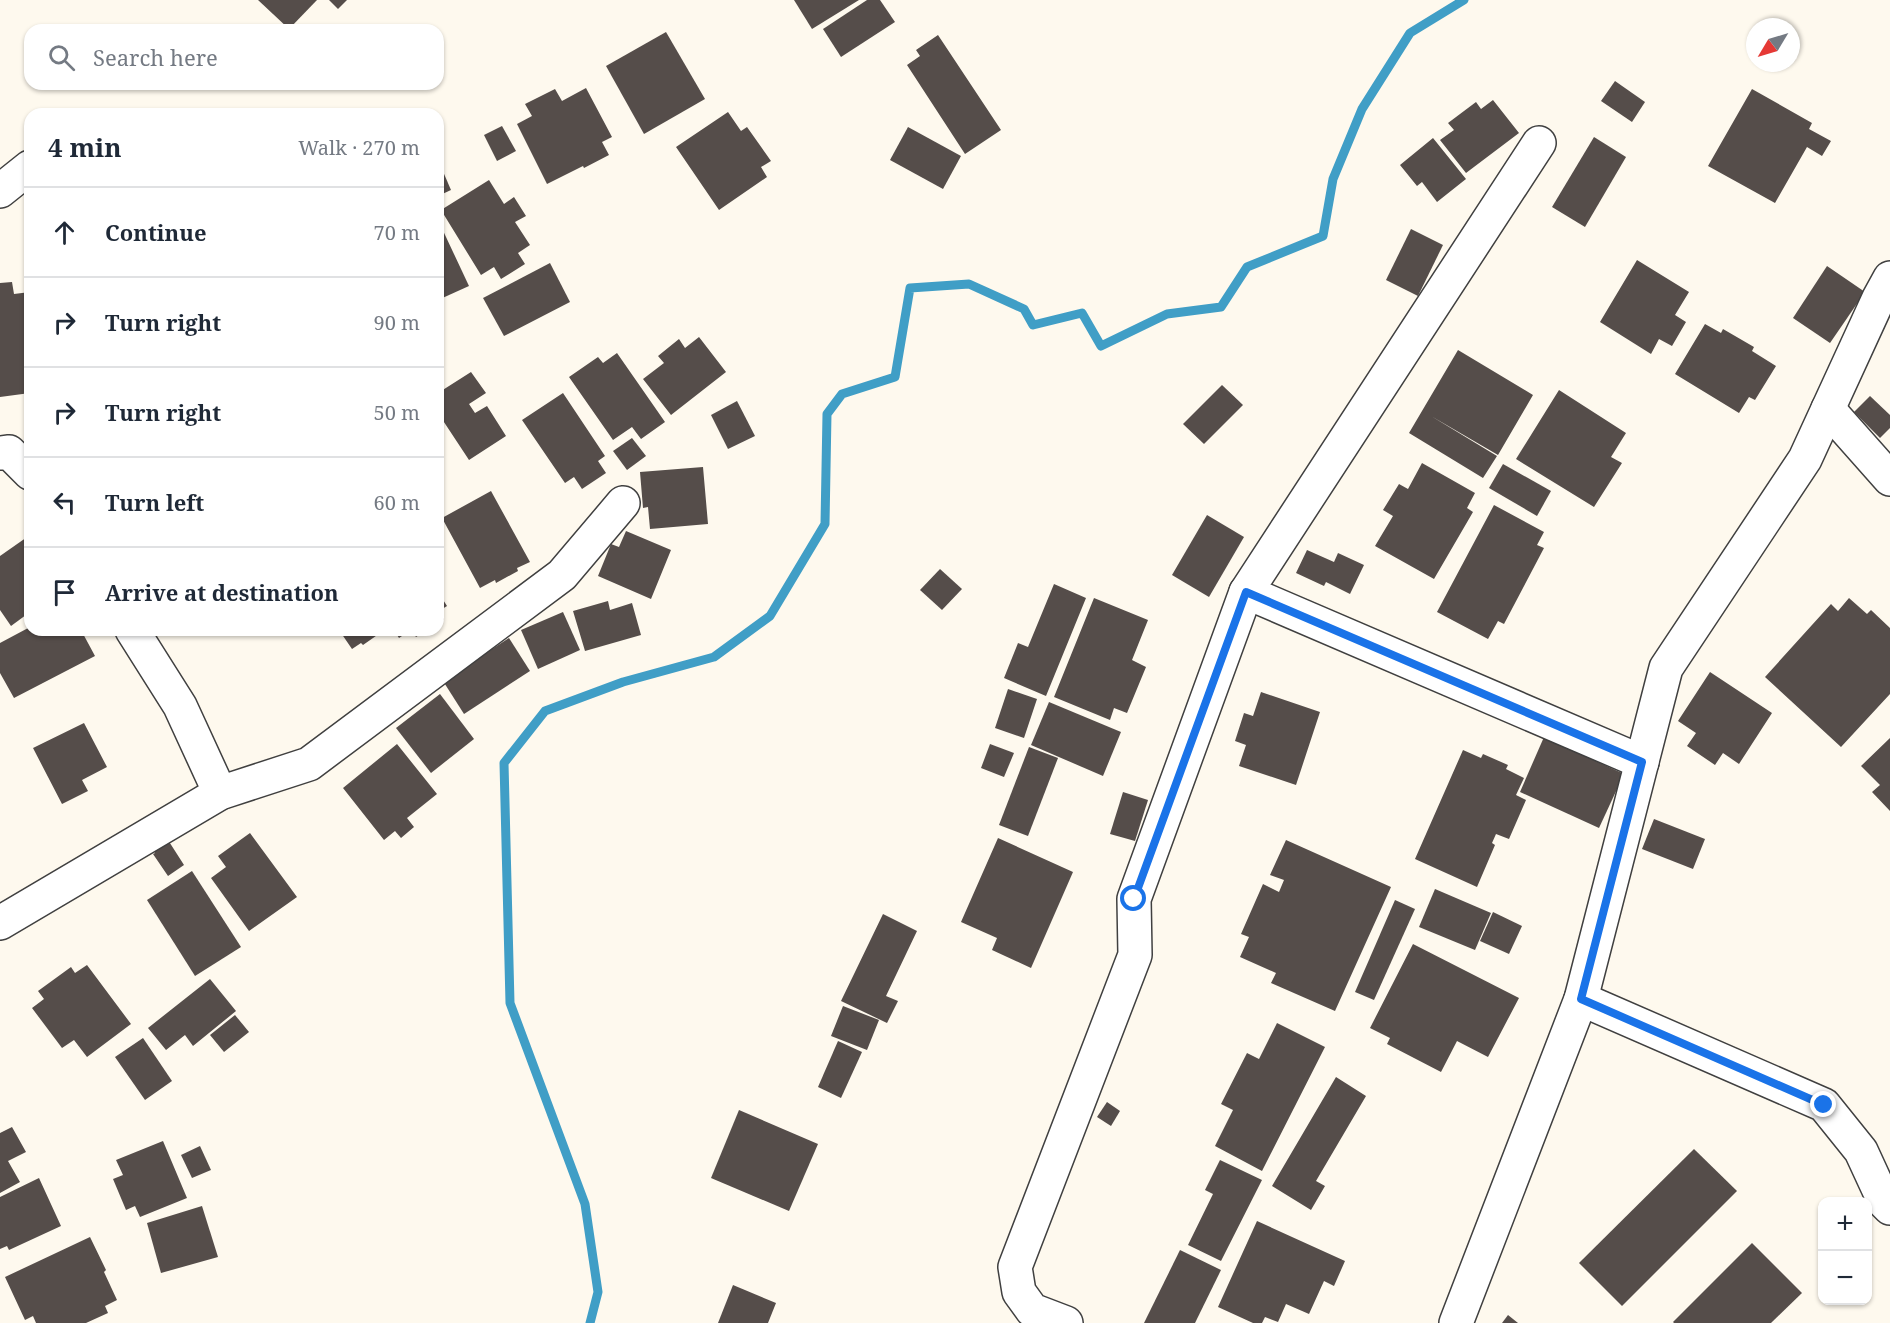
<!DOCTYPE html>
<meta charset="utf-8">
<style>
body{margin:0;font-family:"Noto Serif",serif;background:#f6f6f7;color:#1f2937}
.controls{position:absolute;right:18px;bottom:18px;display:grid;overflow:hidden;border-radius:12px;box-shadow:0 2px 4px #0004}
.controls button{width:54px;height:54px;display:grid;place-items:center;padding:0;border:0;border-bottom:2px solid #e0e1e3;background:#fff;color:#1f2937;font:30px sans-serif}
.compass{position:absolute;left:1746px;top:18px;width:54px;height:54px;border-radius:50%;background:#fff;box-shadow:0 2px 4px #0004;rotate:232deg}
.stop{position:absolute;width:18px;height:18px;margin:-14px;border:4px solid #1a73e8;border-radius:50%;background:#fff}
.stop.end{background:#1a73e8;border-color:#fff;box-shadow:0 2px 6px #0008}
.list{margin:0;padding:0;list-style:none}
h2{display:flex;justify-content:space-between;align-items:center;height:78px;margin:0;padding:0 24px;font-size:26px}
h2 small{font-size:20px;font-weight:400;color:#747a83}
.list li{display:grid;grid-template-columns:39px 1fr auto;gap:18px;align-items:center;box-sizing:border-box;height:90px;padding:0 24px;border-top:2px solid #e0e1e3}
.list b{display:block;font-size:22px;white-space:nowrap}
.list em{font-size:20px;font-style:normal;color:#747a83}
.icon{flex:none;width:33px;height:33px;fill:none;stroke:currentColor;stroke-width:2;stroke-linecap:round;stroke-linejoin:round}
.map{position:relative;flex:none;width:1890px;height:1323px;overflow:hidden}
.search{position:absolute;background:#fff;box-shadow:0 2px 4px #0004;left:24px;top:24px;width:420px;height:66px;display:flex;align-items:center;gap:15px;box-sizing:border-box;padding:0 21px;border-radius:18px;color:#747a83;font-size:22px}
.panel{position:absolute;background:#fff;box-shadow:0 2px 4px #0004;left:24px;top:108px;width:420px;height:528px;border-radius:18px}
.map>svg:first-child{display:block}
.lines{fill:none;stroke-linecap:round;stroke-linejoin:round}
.stream{stroke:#409ec6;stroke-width:9}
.building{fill:#554d4a}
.minor-casing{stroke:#404040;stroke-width:36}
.minor{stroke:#fff;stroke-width:33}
.route{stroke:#1a73e8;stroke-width:8}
</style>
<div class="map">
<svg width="1890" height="1323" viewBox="0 0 1890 1323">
<rect width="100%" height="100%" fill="#fef9ee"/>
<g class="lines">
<!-- stream -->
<polyline class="stream" points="590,1323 598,1292 585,1204 510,1003 504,763 545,711 623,682 714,657 770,616 825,524 827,414 842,394 895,377 910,288 969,284 1024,309 1033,325 1082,313 1101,346 1167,314 1221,307 1247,267 1323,236 1333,179 1362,109 1410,33 1464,0"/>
</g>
<!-- building -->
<g class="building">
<polygon points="258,0 317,0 289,29"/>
<polygon points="329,0 347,0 338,9"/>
<polygon points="794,0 859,0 812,29"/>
<polygon points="867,0 880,0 895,22 841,57 823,29"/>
<polygon points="666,32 705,99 644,134 606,66"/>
<polygon points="938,35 1001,130 965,154 907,65 920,56 916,50"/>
<polygon points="1615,81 1645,102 1632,122 1601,101"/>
<polygon points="586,88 612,137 602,142 609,155 584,168 583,166 547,184 517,124 532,116 525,104 555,89 562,101"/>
<polygon points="1752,89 1812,123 1809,129 1831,141 1822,156 1807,147 1775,203 1708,166"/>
<polygon points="1493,100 1519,133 1466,173 1440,140 1454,130 1448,123 1476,102 1481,109"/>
<polygon points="728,112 741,131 747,127 771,161 761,167 767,177 719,210 676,147"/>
<polygon points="502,126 516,151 497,161 484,135"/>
<polygon points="908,127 961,156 943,189 890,160"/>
<polygon points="1594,137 1626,157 1585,227 1552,207"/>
<polygon points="1433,138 1466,179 1437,202 1422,182 1417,186 1400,165"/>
<polygon points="438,160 451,190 438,196"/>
<polygon points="489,180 504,204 514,197 526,216 515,222 530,245 518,253 525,264 501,279 494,267 481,275 441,210"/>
<polygon points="438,220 469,286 438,300"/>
<polygon points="1411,229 1443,245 1418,296 1386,280"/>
<polygon points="1637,260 1689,292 1675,315 1686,322 1672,346 1659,339 1651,354 1600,322"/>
<polygon points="550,263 570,302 504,336 483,298"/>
<polygon points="1827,266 1865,292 1830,343 1793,318"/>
<polygon points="12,282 14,294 30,292 30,393 0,397 0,283"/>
<polygon points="1705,324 1721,333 1723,329 1754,347 1752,351 1776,366 1755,400 1749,397 1739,413 1675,374"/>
<polygon points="699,337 726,372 671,415 643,379 664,363 658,356 679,339 685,348"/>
<polygon points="1458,350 1533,395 1498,455 1431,416 1497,456 1483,478 1409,433"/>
<polygon points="617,353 665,422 641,439 632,427 613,440 569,377 598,357 603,363"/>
<polygon points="471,372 486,393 469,404 475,413 487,406 506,436 469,460 438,413 438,393"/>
<polygon points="1222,385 1243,405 1204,444 1183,424"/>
<polygon points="1559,390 1626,433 1611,457 1622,463 1594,507 1516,459"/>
<polygon points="563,393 605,456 598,461 606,473 582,489 574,477 565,483 522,420"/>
<polygon points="1870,396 1890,415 1890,428 1880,438 1854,412"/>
<polygon points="737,401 755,436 728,449 711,415"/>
<polygon points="632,438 646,456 627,470 613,451"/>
<polygon points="1422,463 1475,493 1467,508 1473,512 1434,579 1375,546 1393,516 1383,510 1399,484 1408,489"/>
<polygon points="1503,464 1551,491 1537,516 1489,488"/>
<polygon points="703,467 708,524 650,529 648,507 643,508 640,472"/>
<polygon points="491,491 530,562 517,568 518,571 496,583 495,580 480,588 442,518"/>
<polygon points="1494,505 1544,532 1537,545 1544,548 1504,624 1498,621 1488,639 1437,612"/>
<polygon points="1207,515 1244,537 1209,597 1172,575"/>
<polygon points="626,531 671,550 651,599 598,576 611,544 619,547"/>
<polygon points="30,535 30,612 11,626 0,610 0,556"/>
<polygon points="1307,550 1334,562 1338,553 1364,565 1350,594 1326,582 1324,586 1296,573"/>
<polygon points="940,569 962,589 942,610 920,590"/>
<polygon points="1054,584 1086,598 1046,696 1004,678 1018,643 1028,647"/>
<polygon points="438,592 447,606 439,611 444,619 438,623"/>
<polygon points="1094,598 1148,620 1132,660 1146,667 1127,713 1114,708 1110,720 1054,697"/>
<polygon points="1849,598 1867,614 1871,610 1890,628 1890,694 1841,747 1765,677 1831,604 1838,611"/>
<polygon points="608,601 610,610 632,603 641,635 585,651 573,611"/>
<polygon points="563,612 580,650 538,669 521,630"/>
<polygon points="30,627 30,630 81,630 95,656 14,698 0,673 0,643"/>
<polygon points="339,630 382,630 383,631 363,645 361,643 352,649"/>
<polygon points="394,630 427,630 416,637 411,630 399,638"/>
<polygon points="509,638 530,671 464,714 443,681"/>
<polygon points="1710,672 1772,713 1739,764 1723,753 1715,765 1687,746 1696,733 1678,721"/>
<polygon points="1008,689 1037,699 1024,738 995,728"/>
<polygon points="1261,692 1320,712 1296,785 1239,766 1246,745 1235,741 1244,713 1253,716"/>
<polygon points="440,694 474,739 431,773 396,728"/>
<polygon points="1049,702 1121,732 1103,776 1031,745"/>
<polygon points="84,723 107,767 82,780 88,791 62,804 33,748"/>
<polygon points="1544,737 1624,774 1599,828 1520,792"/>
<polygon points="1890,738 1890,811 1872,792 1880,785 1861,766"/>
<polygon points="397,744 437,794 407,818 414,827 401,838 395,831 384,840 343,788"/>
<polygon points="990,744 1014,753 1004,777 981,768"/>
<polygon points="1029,747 1058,758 1028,836 999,825"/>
<polygon points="1463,750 1481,758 1483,754 1508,765 1506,769 1524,778 1516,795 1526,800 1509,839 1496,834 1492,843 1495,845 1477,887 1415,859"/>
<polygon points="1123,792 1148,800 1135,841 1110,834"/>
<polygon points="1654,819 1705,839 1693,869 1642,849"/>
<polygon points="250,833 297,897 249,931 211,878 226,867 218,856"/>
<polygon points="998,838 1073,872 1031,968 992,950 997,938 961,922"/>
<polygon points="168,840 184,865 168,876 153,854 155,853 153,849"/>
<polygon points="1286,840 1391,887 1335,1011 1271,983 1276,973 1240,957 1249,937 1241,934 1263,884 1279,892 1284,880 1270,875"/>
<polygon points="192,871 241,947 195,976 147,900"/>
<polygon points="1435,889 1491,913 1475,950 1419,927"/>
<polygon points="1395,900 1415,909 1374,1000 1355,992"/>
<polygon points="1493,912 1522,926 1509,954 1480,941"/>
<polygon points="883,914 917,931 886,996 898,1001 887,1023 841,1001"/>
<polygon points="1413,944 1519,998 1488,1057 1457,1041 1441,1072 1387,1044 1390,1038 1370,1028"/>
<polygon points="87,965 131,1024 87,1057 74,1040 62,1048 32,1008 44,999 38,991 71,967 75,973"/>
<polygon points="210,979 236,1011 193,1046 185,1035 166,1050 148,1028"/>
<polygon points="843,1006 879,1020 867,1050 831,1036"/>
<polygon points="235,1015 249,1032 224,1052 210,1035"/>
<polygon points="1277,1023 1325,1047 1262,1171 1215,1146 1233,1110 1221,1104 1247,1053 1259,1059"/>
<polygon points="143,1038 172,1081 145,1100 115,1057"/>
<polygon points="838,1041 862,1052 841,1098 818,1087"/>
<polygon points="1336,1077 1366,1096 1316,1181 1325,1186 1311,1210 1272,1186"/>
<polygon points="1107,1102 1120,1111 1111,1126 1097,1117"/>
<polygon points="739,1110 818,1144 789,1211 711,1178"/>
<polygon points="12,1127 26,1152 8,1161 20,1182 0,1193 0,1133"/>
<polygon points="163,1141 187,1198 140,1217 135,1206 126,1210 113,1179 123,1175 116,1160"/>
<polygon points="200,1146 211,1170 192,1178 181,1155"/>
<polygon points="1694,1149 1737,1191 1622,1306 1579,1263"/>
<polygon points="1220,1160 1262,1180 1221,1261 1188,1245 1213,1194 1205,1190"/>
<polygon points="39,1178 61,1226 9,1250 7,1246 0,1249 0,1197"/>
<polygon points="202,1206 218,1257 161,1273 147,1223"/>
<polygon points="1257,1221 1345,1261 1334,1286 1324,1281 1309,1314 1286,1304 1278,1322 1265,1317 1262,1323 1253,1323 1218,1307"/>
<polygon points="90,1237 106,1270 104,1272 117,1300 105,1306 108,1313 86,1323 36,1323 33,1316 25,1320 5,1277"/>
<polygon points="1752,1243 1802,1293 1771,1323 1674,1323 1673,1322"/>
<polygon points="1180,1250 1221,1270 1195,1323 1144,1323"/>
<polygon points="733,1285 776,1303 768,1323 718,1323"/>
<polygon points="1508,1315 1518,1323 1502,1323"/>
</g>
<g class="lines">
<!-- minor casing -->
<g class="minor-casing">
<g id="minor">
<polyline points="0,191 30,167"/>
<polyline points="1828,409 1890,479"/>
<polyline points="0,453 9,452 30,473"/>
<polyline points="1246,592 1642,762"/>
<polyline points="132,630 180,706 220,793"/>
<polyline points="0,923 220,793 309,764 562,575 623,503"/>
<polyline points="1581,999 1824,1105 1861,1151 1885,1203 1890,1208"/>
<polyline points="1066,1323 1032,1310 1019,1292 1015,1267 1135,955 1134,899 1246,592 1539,143"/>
<polyline points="1456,1323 1581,999 1666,668 1805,459 1879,298 1890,278"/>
</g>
</g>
<!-- minor -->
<use href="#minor" class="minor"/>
</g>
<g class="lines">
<!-- route -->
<polyline class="route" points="1134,899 1246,592 1642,762 1581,999 1824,1105"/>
</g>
</svg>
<div class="controls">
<button>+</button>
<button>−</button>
</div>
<svg class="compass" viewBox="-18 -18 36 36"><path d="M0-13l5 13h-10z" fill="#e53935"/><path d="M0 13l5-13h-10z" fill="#747a83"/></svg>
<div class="stop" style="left:1134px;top:899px"></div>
<div class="stop end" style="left:1824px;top:1105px"></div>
<div class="search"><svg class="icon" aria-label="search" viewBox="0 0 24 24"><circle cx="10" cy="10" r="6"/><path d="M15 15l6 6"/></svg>Search here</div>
<section class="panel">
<h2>4 min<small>Walk · 270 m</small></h2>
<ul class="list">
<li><svg class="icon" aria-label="ahead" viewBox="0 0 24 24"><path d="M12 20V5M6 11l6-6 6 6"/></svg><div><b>Continue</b></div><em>70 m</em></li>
<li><svg class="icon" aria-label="right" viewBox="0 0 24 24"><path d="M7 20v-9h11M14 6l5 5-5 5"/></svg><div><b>Turn right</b></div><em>90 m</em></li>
<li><svg class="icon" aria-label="right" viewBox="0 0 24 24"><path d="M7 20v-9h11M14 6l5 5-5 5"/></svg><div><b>Turn right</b></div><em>50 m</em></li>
<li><svg class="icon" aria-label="left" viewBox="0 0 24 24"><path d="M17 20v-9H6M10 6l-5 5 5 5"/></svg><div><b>Turn left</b></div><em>60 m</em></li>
<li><svg class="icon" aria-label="arrive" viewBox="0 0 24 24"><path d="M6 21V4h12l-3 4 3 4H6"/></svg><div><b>Arrive at destination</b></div></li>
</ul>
</section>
</div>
